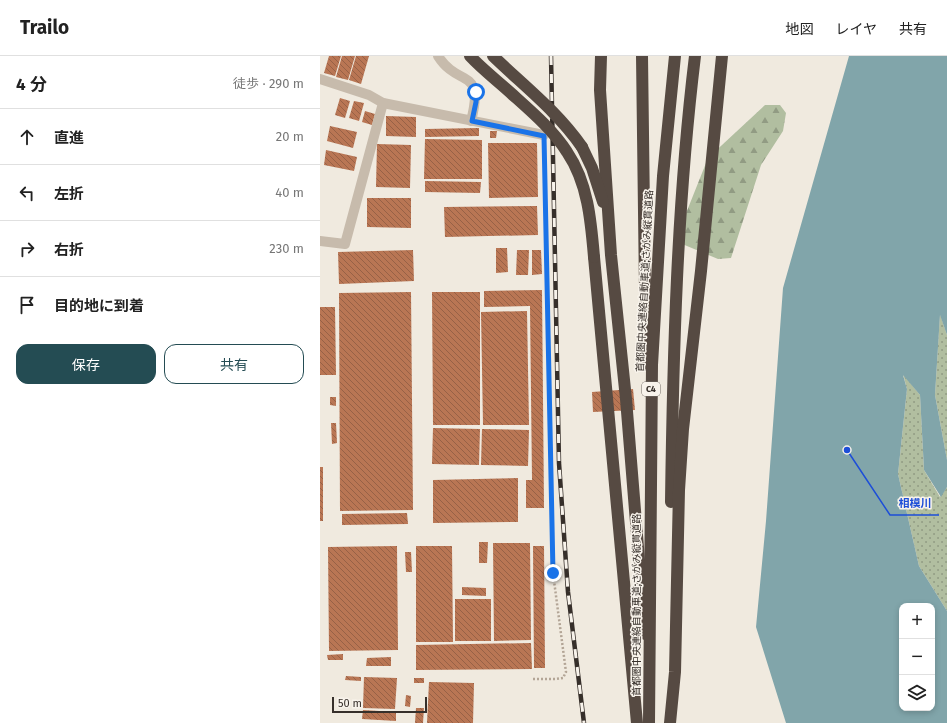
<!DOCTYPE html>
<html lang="ja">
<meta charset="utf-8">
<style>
body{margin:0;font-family:"Fira Sans","Noto Sans JP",sans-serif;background:#f6f6f6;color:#222}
.controls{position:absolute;right:12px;bottom:12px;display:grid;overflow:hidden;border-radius:8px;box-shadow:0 2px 6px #0003}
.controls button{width:36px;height:36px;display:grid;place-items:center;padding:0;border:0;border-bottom:1px solid #e0e0e0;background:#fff;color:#222;font:20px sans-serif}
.scale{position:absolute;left:12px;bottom:10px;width:95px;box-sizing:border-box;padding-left:4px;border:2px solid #362f2a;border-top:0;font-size:11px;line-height:14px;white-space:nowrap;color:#362f2a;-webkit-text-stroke:3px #f8f3eb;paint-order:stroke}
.stop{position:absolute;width:12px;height:12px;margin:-9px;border:3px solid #1a73e8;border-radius:50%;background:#fff}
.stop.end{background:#1a73e8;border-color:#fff;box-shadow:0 1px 4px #0008}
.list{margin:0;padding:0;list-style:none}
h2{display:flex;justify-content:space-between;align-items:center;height:52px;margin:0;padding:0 16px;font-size:17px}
h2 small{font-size:13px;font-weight:400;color:#767676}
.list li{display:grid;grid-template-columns:26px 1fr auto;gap:12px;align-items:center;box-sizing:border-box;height:56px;padding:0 16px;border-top:1px solid #e0e0e0}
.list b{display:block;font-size:15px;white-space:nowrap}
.list em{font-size:13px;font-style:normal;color:#767676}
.actions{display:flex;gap:8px;padding:12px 16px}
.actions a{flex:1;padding:9px 0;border:1px solid #244c53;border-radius:12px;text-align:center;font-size:14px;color:#244c53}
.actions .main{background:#244c53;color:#fff}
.icon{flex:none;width:22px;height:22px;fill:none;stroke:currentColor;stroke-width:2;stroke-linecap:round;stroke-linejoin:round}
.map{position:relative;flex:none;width:627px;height:667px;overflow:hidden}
header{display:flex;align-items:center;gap:24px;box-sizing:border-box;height:56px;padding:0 20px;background:#fff;border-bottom:1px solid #e0e0e0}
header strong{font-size:19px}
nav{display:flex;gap:22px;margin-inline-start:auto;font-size:14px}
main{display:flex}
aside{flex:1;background:#fff}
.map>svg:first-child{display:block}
.grass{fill:url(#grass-dots)}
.forest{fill:url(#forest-firs)}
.water{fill:#81a5aa;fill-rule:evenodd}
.building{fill:url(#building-back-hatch)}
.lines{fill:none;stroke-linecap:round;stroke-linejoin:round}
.path{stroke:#b3a596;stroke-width:2.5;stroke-dasharray:2 2;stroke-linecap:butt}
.minor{stroke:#c7bbac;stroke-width:10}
.highway{stroke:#564a42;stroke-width:12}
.rail-casing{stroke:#362f2a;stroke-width:4.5}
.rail{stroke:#f8f3eb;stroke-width:3;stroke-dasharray:9;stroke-linecap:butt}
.highway-bridge{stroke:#564a42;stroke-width:12}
.route{stroke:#1a73e8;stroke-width:5}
.labels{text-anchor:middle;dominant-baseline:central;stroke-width:3;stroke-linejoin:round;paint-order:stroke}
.shield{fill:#f8f3eb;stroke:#706a64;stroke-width:1}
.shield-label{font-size:9px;font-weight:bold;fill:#362f2a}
.street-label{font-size:10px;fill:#362f2a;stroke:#f8f3eb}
.leader{fill:none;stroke:#1d4ed8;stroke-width:1.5}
.callout-dot{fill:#1d4ed8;stroke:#f8f3eb;stroke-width:1.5}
.callout-label{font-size:11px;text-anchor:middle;font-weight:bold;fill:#1d4ed8;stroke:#f8f3eb;stroke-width:3;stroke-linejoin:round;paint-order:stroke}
</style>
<header>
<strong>Trailo</strong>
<nav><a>地図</a><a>レイヤ</a><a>共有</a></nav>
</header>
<main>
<aside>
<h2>4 分<small>徒歩 · 290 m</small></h2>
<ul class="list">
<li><svg class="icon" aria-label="ahead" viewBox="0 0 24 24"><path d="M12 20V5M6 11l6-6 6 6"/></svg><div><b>直進</b></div><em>20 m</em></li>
<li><svg class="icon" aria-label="left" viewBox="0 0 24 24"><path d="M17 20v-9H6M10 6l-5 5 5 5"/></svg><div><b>左折</b></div><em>40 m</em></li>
<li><svg class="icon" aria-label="right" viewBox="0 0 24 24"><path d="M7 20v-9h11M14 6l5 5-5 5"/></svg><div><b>右折</b></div><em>230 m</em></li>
<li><svg class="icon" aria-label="arrive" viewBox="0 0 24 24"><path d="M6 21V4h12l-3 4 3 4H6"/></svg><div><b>目的地に到着</b></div></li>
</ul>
<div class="actions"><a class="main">保存</a><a>共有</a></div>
</aside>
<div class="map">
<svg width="627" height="667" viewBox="0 0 627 667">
<defs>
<pattern id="grass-dots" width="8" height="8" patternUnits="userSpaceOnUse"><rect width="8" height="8" fill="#b1bea0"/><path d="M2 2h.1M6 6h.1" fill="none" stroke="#919b83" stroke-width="1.8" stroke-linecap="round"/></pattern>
<pattern id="forest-firs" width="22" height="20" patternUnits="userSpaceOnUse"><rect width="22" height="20" fill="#b1bea0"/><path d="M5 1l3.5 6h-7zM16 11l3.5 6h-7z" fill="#919b83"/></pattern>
<pattern id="building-back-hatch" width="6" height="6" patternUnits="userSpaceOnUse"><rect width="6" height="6" fill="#b97654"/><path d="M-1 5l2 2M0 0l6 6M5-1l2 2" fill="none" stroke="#976146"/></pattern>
</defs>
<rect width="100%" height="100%" fill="#f0eadf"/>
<!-- grass -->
<g class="grass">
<polygon points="620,258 627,279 627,404 615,339"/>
<polygon points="583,318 600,339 604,414 620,441 627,431 627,555 599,510 578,418 587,333"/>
</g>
<!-- forest -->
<polygon class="forest" points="445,49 460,49 466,57 463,75 441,109 411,202 398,203 355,185 388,102"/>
<!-- water -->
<path class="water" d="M 529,0 L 627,0 L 627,279 L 620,259 L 615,339 L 627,404 L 627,431 L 621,441 L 604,414 L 600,339 L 583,319 L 587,333 L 578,418 L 599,510 L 627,555 L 627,667 L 466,667 L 436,571 L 446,465 L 463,232 ZM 582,550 L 612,550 L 612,652 L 582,652 Z"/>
<!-- building -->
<g class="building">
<polygon points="9,0 21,0 15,20 4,17"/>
<polygon points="22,0 35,0 28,24 16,21"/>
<polygon points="36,0 49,0 41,28 29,24"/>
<polygon points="20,42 30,45 25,62 15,59"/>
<polygon points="34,45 44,47 39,65 29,62"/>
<polygon points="45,55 55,58 52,69 42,66"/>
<polygon points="66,60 96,61 96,81 66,80"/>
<polygon points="10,70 37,76 33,92 7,85"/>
<polygon points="159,72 159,80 105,81 105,73"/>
<polygon points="170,75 177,75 176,82 170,82"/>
<polygon points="105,83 162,84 162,123 104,123"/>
<polygon points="168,87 217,87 218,141 169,142"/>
<polygon points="57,88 91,89 90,132 56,131"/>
<polygon points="6,94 37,101 34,115 4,109"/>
<polygon points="105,125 161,126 160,137 105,136"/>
<polygon points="47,142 91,142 91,172 47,171"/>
<polygon points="217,150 218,179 125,181 124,151"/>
<polygon points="176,192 187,192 188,216 176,217"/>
<polygon points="93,194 94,225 19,228 18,196"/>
<polygon points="197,194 209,194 208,219 196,219"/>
<polygon points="212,194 221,194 222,218 212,219"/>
<polygon points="222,234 224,452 206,452 206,424 212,424 210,250 164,251 164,235"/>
<polygon points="91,236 93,454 20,455 19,237"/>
<polygon points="112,236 160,236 160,369 113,369"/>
<polygon points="0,251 15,251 16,319 0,319"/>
<polygon points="207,255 209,369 163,369 161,256"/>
<polygon points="313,333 315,354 273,356 272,336"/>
<polygon points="10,341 16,341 16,350 10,349"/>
<polygon points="11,367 16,367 17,387 12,388"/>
<polygon points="113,372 160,373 159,409 112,408"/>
<polygon points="162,373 209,374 208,410 161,409"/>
<rect x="0" y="411" width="3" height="54"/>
<polygon points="198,422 198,466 113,467 113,424"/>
<polygon points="87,457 88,468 22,469 22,458"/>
<polygon points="159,486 168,486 167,507 159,507"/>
<polygon points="173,487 210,487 211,584 174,585"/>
<polygon points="77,490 78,594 9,595 8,491"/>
<polygon points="96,490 132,490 133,586 96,586"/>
<polygon points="213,490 224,490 225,612 214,612"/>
<polygon points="85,496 91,496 92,516 86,516"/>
<polygon points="142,531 166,532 166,540 142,539"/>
<rect x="135" y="543" width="36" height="42"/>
<polygon points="211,587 212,613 96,614 96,589"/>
<polygon points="23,598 23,604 8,604 7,599"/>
<polygon points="71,601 71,610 46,610 47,602"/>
<polygon points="26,620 41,621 41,625 25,624"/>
<polygon points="44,621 77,622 75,653 43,652"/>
<rect x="94" y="622" width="10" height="5"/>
<polygon points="109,626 154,627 153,667 107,667"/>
<polygon points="86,639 91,640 90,651 85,650"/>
<polygon points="96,652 104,652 103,667 95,667"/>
<polygon points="43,654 76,656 76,665 42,663"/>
</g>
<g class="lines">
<!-- path -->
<polyline class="path" points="213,623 236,623 243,622 246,616 233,517 224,90"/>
<!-- minor -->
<g class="minor">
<path d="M 118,0 C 139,33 165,10 151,65"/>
<polyline points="0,23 49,39 63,47 224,79"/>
<polyline points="0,185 25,188 63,47"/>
</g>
<!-- highway -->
<g class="highway">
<polyline points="281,0 280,34 291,199 306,343 325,578"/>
<polyline points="322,0 325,233 327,309"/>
<polyline points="262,91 272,112 283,146"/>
<polyline points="274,201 317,667"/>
<path d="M 351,446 C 353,297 357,148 375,0"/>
<polyline points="350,667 355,616 359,434 363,373 381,215 402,0"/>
</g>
<!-- rail casing -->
<g class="rail-casing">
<polyline id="rail" points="231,0 239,407 248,536 264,667"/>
</g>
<!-- rail -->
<use href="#rail" class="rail"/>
<!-- highway-bridge -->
<g class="highway-bridge">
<path d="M 150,0 C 163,14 179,26 193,39 C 212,56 233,74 247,96 C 268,127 271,165 274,201"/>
<path d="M 173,0 C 204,30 237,55 262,91"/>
<polyline points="329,667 332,309 343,120 355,0"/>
</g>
</g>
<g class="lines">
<!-- route -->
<polyline class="route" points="156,36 156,46 152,65 224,80 233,517"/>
</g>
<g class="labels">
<!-- shield labels -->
<rect class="shield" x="322" y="326" width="18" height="14" rx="3"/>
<g class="shield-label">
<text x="331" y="333">C4</text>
</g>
<!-- street labels -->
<g class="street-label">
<text transform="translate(325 225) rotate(-87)">首都圏中央連絡自動車道;さがみ縦貫道路</text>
<text transform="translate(317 549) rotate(-90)">首都圏中央連絡自動車道;さがみ縦貫道路</text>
</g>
</g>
<!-- callouts -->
<path class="leader" d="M527 394L570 459H619"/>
<circle class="callout-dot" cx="527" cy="394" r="4"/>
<g class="callout-label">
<text x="595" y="451">相模川</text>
</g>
</svg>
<div class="controls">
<button>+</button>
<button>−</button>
<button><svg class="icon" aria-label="layers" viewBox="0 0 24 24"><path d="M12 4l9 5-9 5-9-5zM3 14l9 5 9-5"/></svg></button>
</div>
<div class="scale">50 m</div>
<div class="stop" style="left:156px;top:36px"></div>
<div class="stop end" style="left:233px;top:517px"></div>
</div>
</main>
